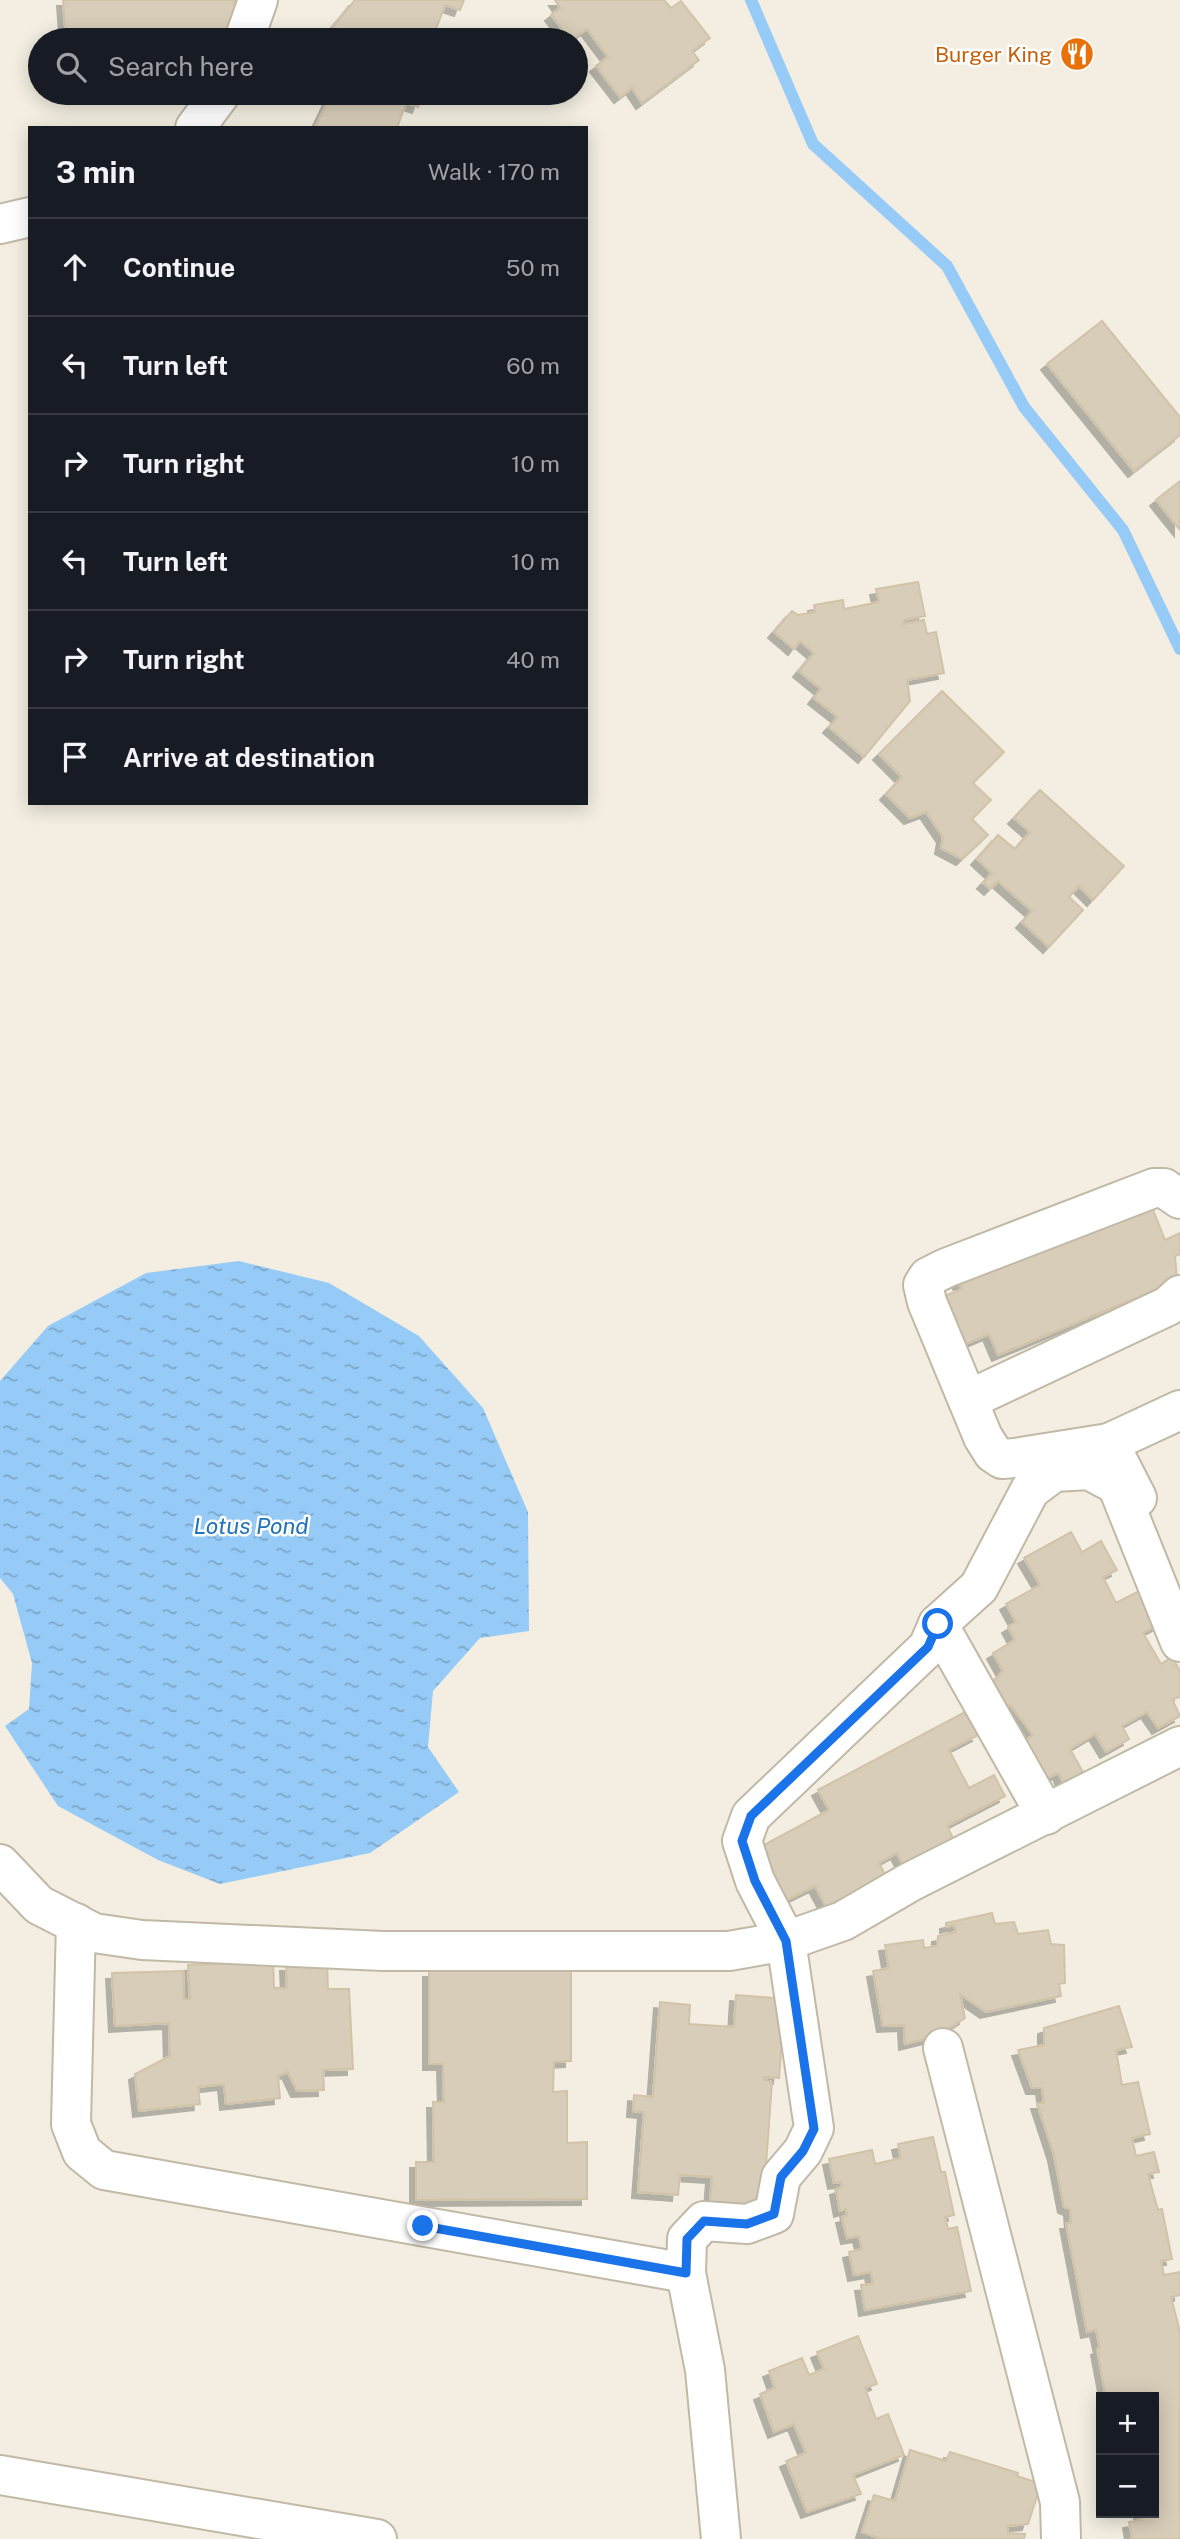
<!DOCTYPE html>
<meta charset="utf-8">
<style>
body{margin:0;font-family:"Public Sans",sans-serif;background:#20242c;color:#f1f3f6}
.controls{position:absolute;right:21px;bottom:21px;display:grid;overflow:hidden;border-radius:0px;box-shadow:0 4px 18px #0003}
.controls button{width:63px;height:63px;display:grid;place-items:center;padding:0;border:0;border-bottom:2px solid #363941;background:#171b24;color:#f1f3f6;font:35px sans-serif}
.stop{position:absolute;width:21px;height:21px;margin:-16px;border:5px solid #1a73e8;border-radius:50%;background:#fff}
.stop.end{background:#1a73e8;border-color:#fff;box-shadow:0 2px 7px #0008}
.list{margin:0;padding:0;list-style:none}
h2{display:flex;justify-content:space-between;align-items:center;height:91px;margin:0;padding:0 28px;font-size:30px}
h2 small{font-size:23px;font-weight:400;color:#9ea1a6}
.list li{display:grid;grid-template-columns:46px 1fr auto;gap:21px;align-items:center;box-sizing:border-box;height:98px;padding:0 28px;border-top:2px solid #363941}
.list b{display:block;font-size:26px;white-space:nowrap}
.list em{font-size:23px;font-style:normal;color:#9ea1a6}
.icon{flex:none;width:38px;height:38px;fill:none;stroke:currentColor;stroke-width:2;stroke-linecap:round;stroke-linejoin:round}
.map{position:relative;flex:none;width:1180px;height:2539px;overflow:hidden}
.search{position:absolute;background:#171b24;box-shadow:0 4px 18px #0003;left:28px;top:28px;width:560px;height:77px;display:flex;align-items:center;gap:18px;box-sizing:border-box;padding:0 24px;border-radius:38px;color:#9ea1a6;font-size:26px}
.panel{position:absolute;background:#171b24;box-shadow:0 4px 18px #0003;left:28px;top:126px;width:560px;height:679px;border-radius:0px}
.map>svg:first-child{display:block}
.water{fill:url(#water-ripples)}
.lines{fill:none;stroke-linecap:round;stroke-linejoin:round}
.stream{stroke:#96cbf7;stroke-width:12}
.building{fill:#d8cdb9;stroke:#d1c3a8;stroke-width:2;filter:url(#shadow)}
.minor-casing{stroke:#c1b9a6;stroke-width:42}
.minor{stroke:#fff;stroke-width:38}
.route{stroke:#1a73e8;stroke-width:9}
.labels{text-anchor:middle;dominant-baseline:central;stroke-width:5;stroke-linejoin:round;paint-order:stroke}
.food-label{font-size:21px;fill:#c56008;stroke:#fff;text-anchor:end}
.water-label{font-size:23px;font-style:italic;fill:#2173ba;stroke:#fff}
</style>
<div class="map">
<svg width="1180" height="2539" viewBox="0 0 1180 2539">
<defs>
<pattern id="water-ripples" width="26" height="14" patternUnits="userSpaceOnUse" patternTransform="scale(1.75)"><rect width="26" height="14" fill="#96cbf7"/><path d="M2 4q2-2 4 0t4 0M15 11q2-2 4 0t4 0" fill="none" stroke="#7ca6c9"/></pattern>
<filter id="shadow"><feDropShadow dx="-6" dy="6" stdDeviation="0" flood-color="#0004"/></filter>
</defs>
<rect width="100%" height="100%" fill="#f3eee1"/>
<!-- water -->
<polygon class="water" points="239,1261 329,1283 419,1336 483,1408 528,1512 529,1631 480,1638 433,1691 428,1747 459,1792 370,1853 220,1884 158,1860 58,1806 5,1726 29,1709 32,1663 13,1594 0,1578 0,1381 48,1326 146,1273"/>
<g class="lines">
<!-- stream -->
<polyline class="stream" points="751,0 813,144 947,266 1024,407 1123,530 1180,649"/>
</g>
<!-- building -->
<g class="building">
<polygon points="63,0 235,0 238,40 66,40"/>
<polygon points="355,0 464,0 460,10 445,5 432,40 327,40 333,27"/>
<polygon points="555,0 664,0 671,8 681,1 710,38 692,51 699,60 642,103 632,88 620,97 596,66 608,57 587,29 571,40 551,15 560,8"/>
<polygon points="316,93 423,93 418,107 406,103 397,128 315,128 329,99"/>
<polygon points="1102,321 1180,417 1180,435 1134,471 1047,364"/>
<polygon points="1180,481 1180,530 1156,500"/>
<polygon points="918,582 925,616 904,620 904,624 924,620 927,634 936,632 944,673 907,680 910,701 864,757 829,727 838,717 814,698 821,689 799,671 814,653 800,641 794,649 774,632 792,611 798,615 815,612 814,605 843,600 844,609 879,602 876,589"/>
<polygon points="942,691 1004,752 973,783 991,800 972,819 988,835 962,859 941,848 943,837 926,812 910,818 886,794 902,777 879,754"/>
<polygon points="1040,790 1124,866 1093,900 1079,886 1069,897 1083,910 1049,947 1022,922 1032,911 998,881 990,889 983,883 992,873 977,859 998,835 1015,849 1030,832 1014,818"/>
<polygon points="1148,1197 1165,1240 1180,1233 1180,1254 1175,1256 1177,1281 998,1355 989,1334 956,1348 935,1300 962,1289 956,1277"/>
<polygon points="1071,1532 1082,1552 1101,1541 1117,1570 1103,1577 1116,1603 1139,1591 1158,1625 1143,1633 1161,1664 1172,1657 1180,1671 1180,1697 1172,1699 1180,1716 1158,1728 1147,1712 1122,1726 1129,1739 1106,1752 1095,1734 1070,1749 1083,1772 1066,1791 1059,1773 1037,1782 1021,1761 1032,1751 1025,1741 1033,1735 1010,1705 999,1709 991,1684 1003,1671 993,1653 1015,1640 1008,1627 1016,1622 1006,1604 1040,1585 1024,1558"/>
<polygon points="965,1712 978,1735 949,1750 969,1788 994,1775 1005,1796 947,1826 956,1844 906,1871 897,1853 879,1863 887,1878 828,1910 815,1886 783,1902 755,1850 829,1810 818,1790"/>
<polygon points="992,1913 995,1924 1014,1922 1018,1934 1048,1930 1051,1944 1064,1945 1065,1983 1059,1984 1061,1996 986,2012 960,1994 965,2018 937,2036 905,2044 904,2025 883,2026 873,1971 889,1968 885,1945 923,1940 924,1948 937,1946 938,1936 956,1932 954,1925 946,1927 946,1923"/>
<polygon points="273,1961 274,1988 287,1988 286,1965 327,1964 328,1989 349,1989 353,2069 323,2070 324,2090 297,2091 288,2072 278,2076 280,2098 226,2104 224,2084 198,2087 200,2104 139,2111 135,2074 170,2056 169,2023 115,2026 112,1973 183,1971 184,1999 190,1999 188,1965"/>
<polygon points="571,1970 571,2061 554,2062 553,2092 567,2091 567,2143 587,2142 587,2199 416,2200 416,2162 434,2162 433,2102 444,2102 443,2064 429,2064 429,1971"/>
<polygon points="736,1995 785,1999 779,2078 764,2077 764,2080 772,2082 763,2207 710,2203 712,2177 680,2175 678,2195 638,2192 644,2112 633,2111 634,2095 653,2097 660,2002 690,2005 689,2024 734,2027"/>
<polygon points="1119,2006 1132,2047 1116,2050 1122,2085 1138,2082 1150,2134 1132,2138 1136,2156 1154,2152 1159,2172 1148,2174 1158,2210 1162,2209 1172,2259 1161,2261 1164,2275 1180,2272 1180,2295 1171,2297 1180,2332 1180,2539 1132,2539 1129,2522 1142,2520 1140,2513 1154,2513 1154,2397 1106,2397 1097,2349 1100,2348 1096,2330 1087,2332 1066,2223 1071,2223 1070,2209 1064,2207 1054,2155 1037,2103 1044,2103 1042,2088 1032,2088 1018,2050 1044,2045 1044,2028"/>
<polygon points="933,2137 941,2172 945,2172 954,2215 945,2217 948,2229 957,2227 971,2291 865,2310 861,2285 873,2284 871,2272 854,2275 849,2252 862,2249 859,2236 847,2238 842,2217 847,2216 846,2209 840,2211 836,2189 842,2187 841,2182 834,2183 829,2159 872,2150 875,2164 901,2158 898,2144"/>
<polygon points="858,2336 877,2384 865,2388 876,2419 888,2414 904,2455 853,2475 861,2494 807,2512 786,2461 806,2453 794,2424 774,2432 760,2394 775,2388 769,2371 802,2358 809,2375 824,2369 817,2352"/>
<polygon points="910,2450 946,2461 950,2452 1018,2473 1017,2476 1041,2484 1028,2524 1007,2526 1008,2533 1025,2534 1024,2539 882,2539 862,2532 874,2495 895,2501"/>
</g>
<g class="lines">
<!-- minor casing -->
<g class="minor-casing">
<g id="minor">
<polyline points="244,40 258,0"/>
<polyline points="195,128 221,93"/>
<polyline points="0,224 30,217"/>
<polyline points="968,1400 1168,1306 1180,1295"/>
<polyline points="1109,1443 1180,1410"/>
<polyline points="1137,1498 1109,1443 1015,1458 1002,1459 993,1453 983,1437 927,1302 923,1285 928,1277 946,1268 1154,1188 1164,1188 1180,1199"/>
<polyline points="938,1624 1046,1815"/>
<polyline points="0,1864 39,1905 94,1933 142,1940 383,1951 729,1951 786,1941 843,1921 910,1882 1180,1746"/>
<polyline points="76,1923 71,2124 82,2152 104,2170 686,2273 705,2370 721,2539"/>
<polyline points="943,2048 1060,2502 1061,2539"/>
<polyline points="686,2273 687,2239 704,2221 747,2224 774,2214 781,2177 803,2151 814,2128 786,1941 755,1881 742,1841 751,1816 928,1647 938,1624 979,1587 1030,1490 1054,1472 1089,1470 1117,1485 1180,1642"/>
<polyline points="0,2475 377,2539"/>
</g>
</g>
<!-- minor -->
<use href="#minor" class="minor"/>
</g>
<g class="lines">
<!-- route -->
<polyline class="route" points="423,2226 686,2273 687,2239 704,2221 747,2224 774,2214 781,2177 803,2151 814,2129 786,1941 755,1881 742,1841 751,1816 928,1647 938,1624"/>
</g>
<!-- icons -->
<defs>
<g id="restaurant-disc" transform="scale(1.75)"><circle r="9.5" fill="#e8710a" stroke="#fff"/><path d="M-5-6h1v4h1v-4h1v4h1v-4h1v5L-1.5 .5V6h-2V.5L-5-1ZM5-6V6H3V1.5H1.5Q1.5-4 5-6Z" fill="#fff"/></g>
</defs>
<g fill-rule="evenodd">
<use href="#restaurant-disc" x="1077" y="54"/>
</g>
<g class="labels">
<!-- food labels -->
<g class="food-label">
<text x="1052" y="54">Burger King</text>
</g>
<!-- water labels -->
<g class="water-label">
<text x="251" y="1525">Lotus Pond</text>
</g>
</g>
</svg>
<div class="controls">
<button>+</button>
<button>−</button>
</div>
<div class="stop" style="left:938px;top:1624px"></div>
<div class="stop end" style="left:423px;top:2226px"></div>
<div class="search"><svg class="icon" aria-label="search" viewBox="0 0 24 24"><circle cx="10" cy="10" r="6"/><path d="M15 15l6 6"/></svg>Search here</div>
<section class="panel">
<h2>3 min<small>Walk · 170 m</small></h2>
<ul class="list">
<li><svg class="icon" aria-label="ahead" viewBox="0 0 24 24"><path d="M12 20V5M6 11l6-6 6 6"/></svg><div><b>Continue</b></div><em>50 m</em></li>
<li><svg class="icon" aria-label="left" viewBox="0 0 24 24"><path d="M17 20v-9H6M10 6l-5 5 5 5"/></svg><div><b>Turn left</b></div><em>60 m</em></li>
<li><svg class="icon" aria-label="right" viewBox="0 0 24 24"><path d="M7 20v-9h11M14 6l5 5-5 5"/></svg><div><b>Turn right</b></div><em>10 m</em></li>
<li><svg class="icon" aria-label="left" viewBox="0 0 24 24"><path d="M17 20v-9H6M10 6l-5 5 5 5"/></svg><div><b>Turn left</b></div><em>10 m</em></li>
<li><svg class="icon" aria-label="right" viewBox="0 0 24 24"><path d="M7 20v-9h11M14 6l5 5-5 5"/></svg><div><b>Turn right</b></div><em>40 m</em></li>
<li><svg class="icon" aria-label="arrive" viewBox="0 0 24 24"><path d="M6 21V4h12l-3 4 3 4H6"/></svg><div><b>Arrive at destination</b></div></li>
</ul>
</section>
</div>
